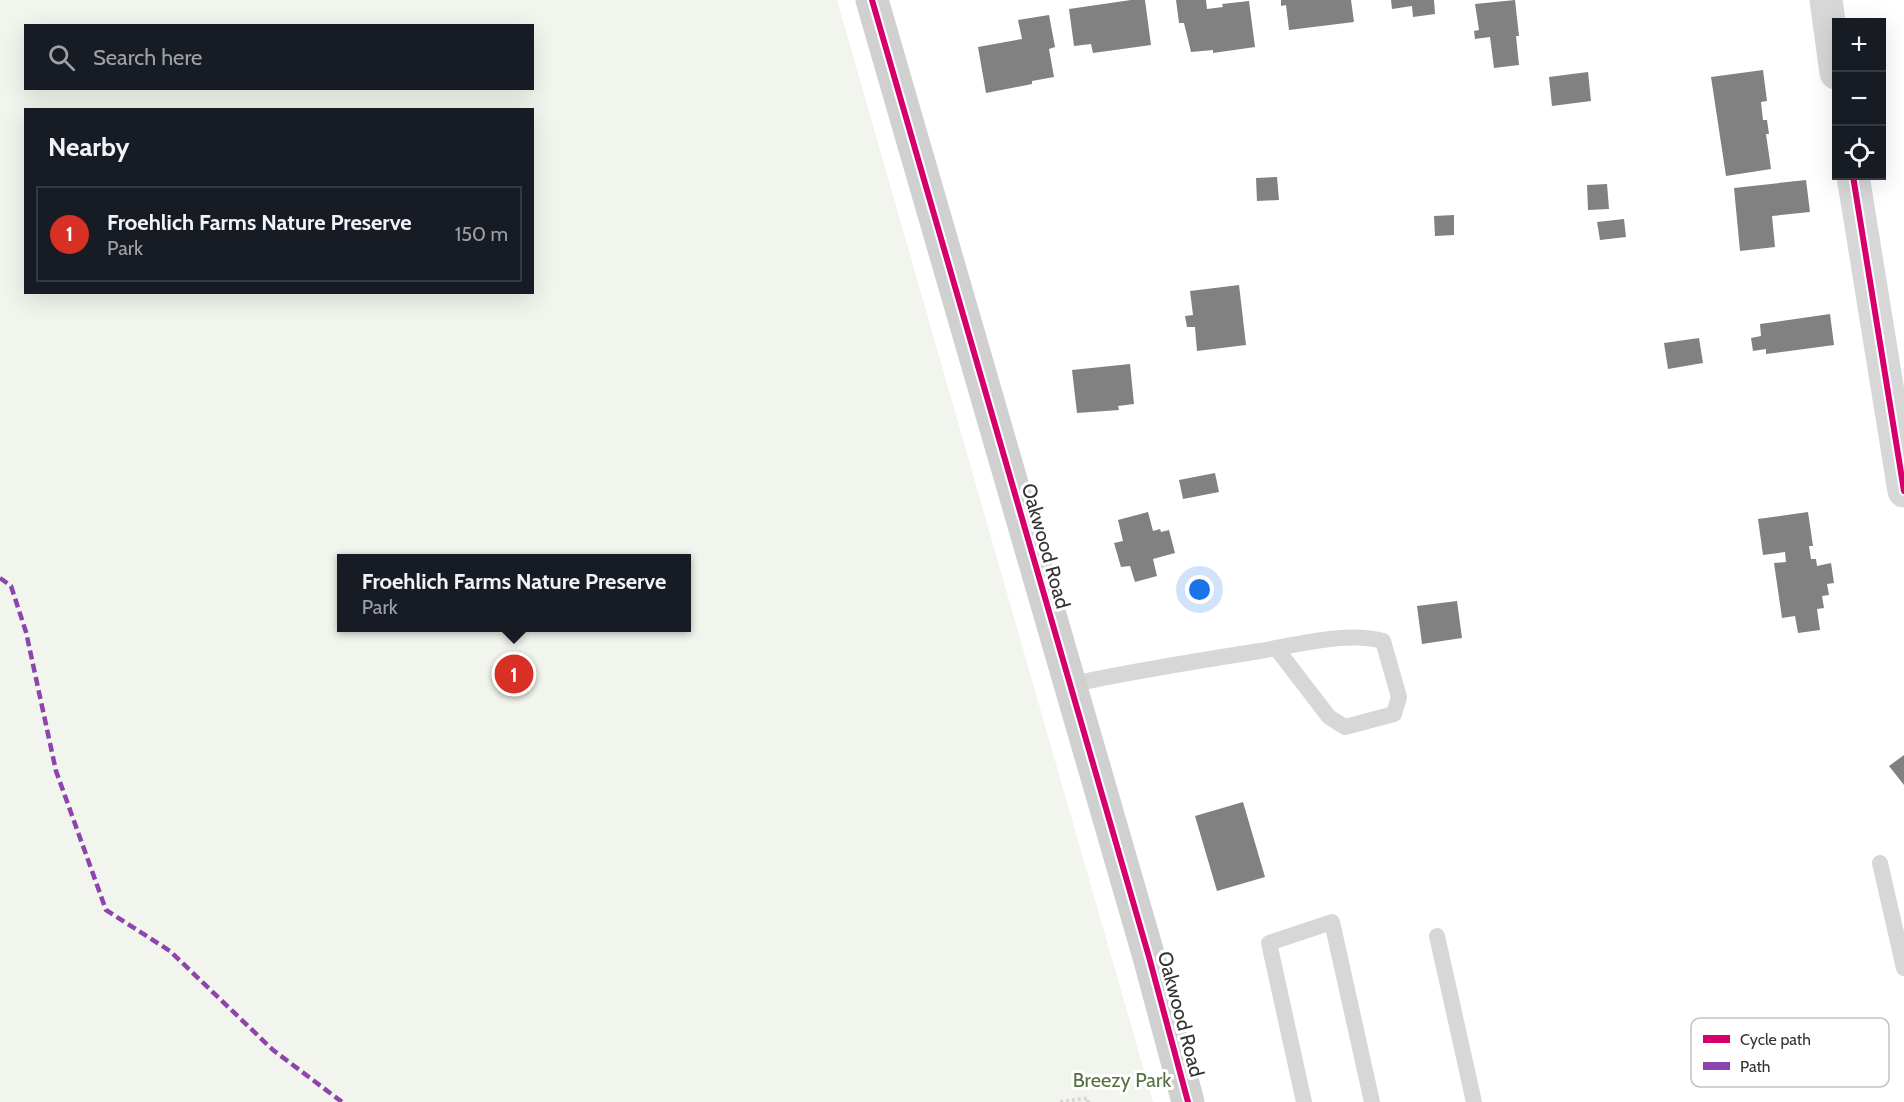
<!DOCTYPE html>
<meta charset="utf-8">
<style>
body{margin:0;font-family:Cabin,sans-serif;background:#242831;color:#f1f3f6}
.controls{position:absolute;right:18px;top:18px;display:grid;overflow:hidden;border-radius:0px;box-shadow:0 6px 24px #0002}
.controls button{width:54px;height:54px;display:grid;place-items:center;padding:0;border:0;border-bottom:2px solid #363941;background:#171b24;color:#f1f3f6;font:30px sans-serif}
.you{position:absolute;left:1200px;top:590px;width:21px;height:21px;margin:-15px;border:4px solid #fff;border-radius:50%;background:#1a73e8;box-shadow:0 0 0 9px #1a73e833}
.badge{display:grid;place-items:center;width:39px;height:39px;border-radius:50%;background:#d93025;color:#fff;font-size:20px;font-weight:700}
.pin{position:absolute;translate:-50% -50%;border:3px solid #fff;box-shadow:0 2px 6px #0006}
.popup{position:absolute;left:337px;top:554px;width:354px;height:78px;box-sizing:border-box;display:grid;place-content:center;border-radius:0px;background:#171b24;filter:drop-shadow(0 2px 4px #0005);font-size:20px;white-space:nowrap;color:#9ea1a6}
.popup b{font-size:22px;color:#f1f3f6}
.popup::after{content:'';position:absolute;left:50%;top:100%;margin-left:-12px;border:12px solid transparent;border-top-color:#171b24}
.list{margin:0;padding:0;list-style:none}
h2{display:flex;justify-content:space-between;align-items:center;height:78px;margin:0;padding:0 24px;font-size:26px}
h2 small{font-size:20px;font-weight:400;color:#9ea1a6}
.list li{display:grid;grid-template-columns:39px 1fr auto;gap:18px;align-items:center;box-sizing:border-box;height:96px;margin:0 12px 12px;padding:0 12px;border:2px solid #363941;border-radius:0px}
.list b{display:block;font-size:22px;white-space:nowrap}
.list p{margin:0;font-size:20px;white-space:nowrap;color:#9ea1a6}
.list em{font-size:20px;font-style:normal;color:#9ea1a6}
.icon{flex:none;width:33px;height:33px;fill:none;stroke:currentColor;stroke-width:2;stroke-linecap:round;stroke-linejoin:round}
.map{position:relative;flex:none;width:1904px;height:1102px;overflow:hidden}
.search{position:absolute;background:#171b24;box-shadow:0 6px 24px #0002;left:24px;top:24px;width:510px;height:66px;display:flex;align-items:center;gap:15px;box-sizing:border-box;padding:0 21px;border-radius:0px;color:#9ea1a6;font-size:22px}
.panel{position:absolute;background:#171b24;box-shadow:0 6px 24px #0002;left:24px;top:108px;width:510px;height:186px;border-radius:0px}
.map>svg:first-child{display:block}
.green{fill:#f1f5ed;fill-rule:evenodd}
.building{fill:#818181}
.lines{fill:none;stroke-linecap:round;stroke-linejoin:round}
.path{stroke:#d6d6d6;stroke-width:4;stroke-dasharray:3 3;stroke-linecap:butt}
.lane{stroke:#d7d7d7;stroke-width:16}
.street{stroke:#d7d7d7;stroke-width:33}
.secondary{stroke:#d0d0d0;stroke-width:33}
.quiet{stroke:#8e44ad;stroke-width:4.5;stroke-dasharray:9 4.5;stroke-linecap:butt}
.cycleway-casing{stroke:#fff;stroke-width:10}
.cycleway{stroke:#d6006c;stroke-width:6}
.labels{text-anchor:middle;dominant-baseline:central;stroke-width:6;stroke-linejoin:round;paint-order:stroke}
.street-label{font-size:20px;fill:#333;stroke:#fff}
.park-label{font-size:20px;fill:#56703f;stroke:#fff}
.key{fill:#fff;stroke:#c2c2c2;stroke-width:1.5}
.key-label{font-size:16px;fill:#333}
</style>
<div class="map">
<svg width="1904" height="1102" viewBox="0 0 1904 1102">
<rect width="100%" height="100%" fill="#fff"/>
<!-- green -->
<path class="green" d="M 0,0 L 837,0 L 1153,1102 L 0,1102 ZM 26,26 L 532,26 L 532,88 L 26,88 ZM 26,110 L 532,110 L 532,292 L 26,292 ZM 342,558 L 686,558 L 686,628 L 342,628 Z"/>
<!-- building -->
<g class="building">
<polygon points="1131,0 1145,0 1151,45 1093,53 1091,44 1074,46 1069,9"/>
<polygon points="1176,0 1206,0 1207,9 1223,7 1222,4 1249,1 1255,47 1213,53 1213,50 1191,52 1184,23 1179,23"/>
<polygon points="1281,0 1351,0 1354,22 1289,30 1286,5 1281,6"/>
<polygon points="1391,0 1434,0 1435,14 1413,17 1412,6 1392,9"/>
<polygon points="1515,0 1519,36 1516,36 1519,65 1494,68 1490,37 1475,39 1474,31 1479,30 1475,4"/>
<polygon points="1049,15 1055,47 1049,49 1054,77 1032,81 1032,84 986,93 978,47 1022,39 1018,20"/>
<polygon points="1763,70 1767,101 1761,102 1763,120 1767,120 1769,134 1766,134 1771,169 1726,176 1711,77"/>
<polygon points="1588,72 1591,101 1552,106 1549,77"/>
<polygon points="1277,177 1279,200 1257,201 1256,178"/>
<polygon points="1806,180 1810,212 1772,216 1775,247 1740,251 1734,188"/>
<polygon points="1607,184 1609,209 1588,210 1587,185"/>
<polygon points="1454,215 1454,235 1435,236 1434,216"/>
<polygon points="1624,219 1626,237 1600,240 1597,222"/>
<polygon points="1239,285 1246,345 1197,351 1195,327 1187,327 1185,316 1193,315 1190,291"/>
<polygon points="1830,314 1834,345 1766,354 1766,349 1753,351 1751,338 1761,336 1760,324"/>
<polygon points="1699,338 1703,363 1668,369 1664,343"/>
<polygon points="1130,364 1134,404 1118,406 1119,410 1077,413 1072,370"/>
<polygon points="1215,473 1219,492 1183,499 1179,480"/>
<polygon points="1148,512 1153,531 1160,529 1161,532 1169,530 1175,553 1153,559 1157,576 1135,582 1130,566 1121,567 1114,543 1123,541 1118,520"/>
<polygon points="1808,512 1813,546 1809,546 1811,559 1816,559 1817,566 1831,563 1834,583 1827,584 1829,595 1822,596 1824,608 1817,609 1820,630 1798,633 1795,616 1782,618 1774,563 1786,562 1785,552 1763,555 1758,519"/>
<polygon points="1457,601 1462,638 1422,644 1417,606"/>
<polygon points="1904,755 1904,785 1889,766"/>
<polygon points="1243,802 1265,877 1217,891 1195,816"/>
</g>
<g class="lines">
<!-- path -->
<polyline class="path" points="1060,1102 1088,1098 1088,1102"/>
<!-- lane -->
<g class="lane">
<path d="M 1069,685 C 1132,671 1196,661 1260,651 C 1296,645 1348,631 1383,641 L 1399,697 L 1394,714 L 1345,727 L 1329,717 L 1276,648"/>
<polyline points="1880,863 1904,968"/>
<polyline points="1437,936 1474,1102"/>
<polyline points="1304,1102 1269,943 1332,922 1372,1102"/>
</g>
<!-- street -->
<g class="street">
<polyline points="1826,0 1836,73"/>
<polyline points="1853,176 1904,491"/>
</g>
<!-- secondary -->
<polyline class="secondary" points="872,0 1149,957 1188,1102"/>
<!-- quiet -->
<polyline class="quiet" points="0,578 11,586 26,632 56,771 106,910 170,951 273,1050 342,1102"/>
<!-- cycleway casing -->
<g class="cycleway-casing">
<g id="cycleway">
<polyline points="872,0 1149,957 1188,1102"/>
<polyline points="1853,176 1904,491"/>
</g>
</g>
<!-- cycleway -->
<use href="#cycleway" class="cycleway"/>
</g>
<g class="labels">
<!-- street labels -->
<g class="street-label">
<text transform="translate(1046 546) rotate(74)">Oakwood Road</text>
<text transform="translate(1181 1014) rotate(75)">Oakwood Road</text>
</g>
<!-- park labels -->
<g class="park-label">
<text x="1122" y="1080">Breezy Park</text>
</g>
</g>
<!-- legend -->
<rect x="1691" y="1018" width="198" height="69" rx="9" class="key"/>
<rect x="1703" y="1035" width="27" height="8" fill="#d6006c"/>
<rect x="1703" y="1062" width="27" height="8" fill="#8e44ad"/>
<g class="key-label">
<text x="1740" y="1045">Cycle path</text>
<text x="1740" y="1072">Path</text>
</g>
</svg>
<div class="controls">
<button>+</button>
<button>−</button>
<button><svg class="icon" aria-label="locate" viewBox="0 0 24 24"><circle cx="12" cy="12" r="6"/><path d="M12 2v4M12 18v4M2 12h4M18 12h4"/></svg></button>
</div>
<div class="you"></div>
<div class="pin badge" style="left:514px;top:674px">1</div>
<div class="popup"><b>Froehlich Farms Nature Preserve</b>Park</div>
<div class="search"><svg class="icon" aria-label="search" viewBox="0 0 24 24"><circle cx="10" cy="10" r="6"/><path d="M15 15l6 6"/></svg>Search here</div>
<section class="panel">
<h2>Nearby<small></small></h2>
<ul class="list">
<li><span class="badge">1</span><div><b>Froehlich Farms Nature Preserve</b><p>Park</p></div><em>150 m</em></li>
</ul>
</section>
</div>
